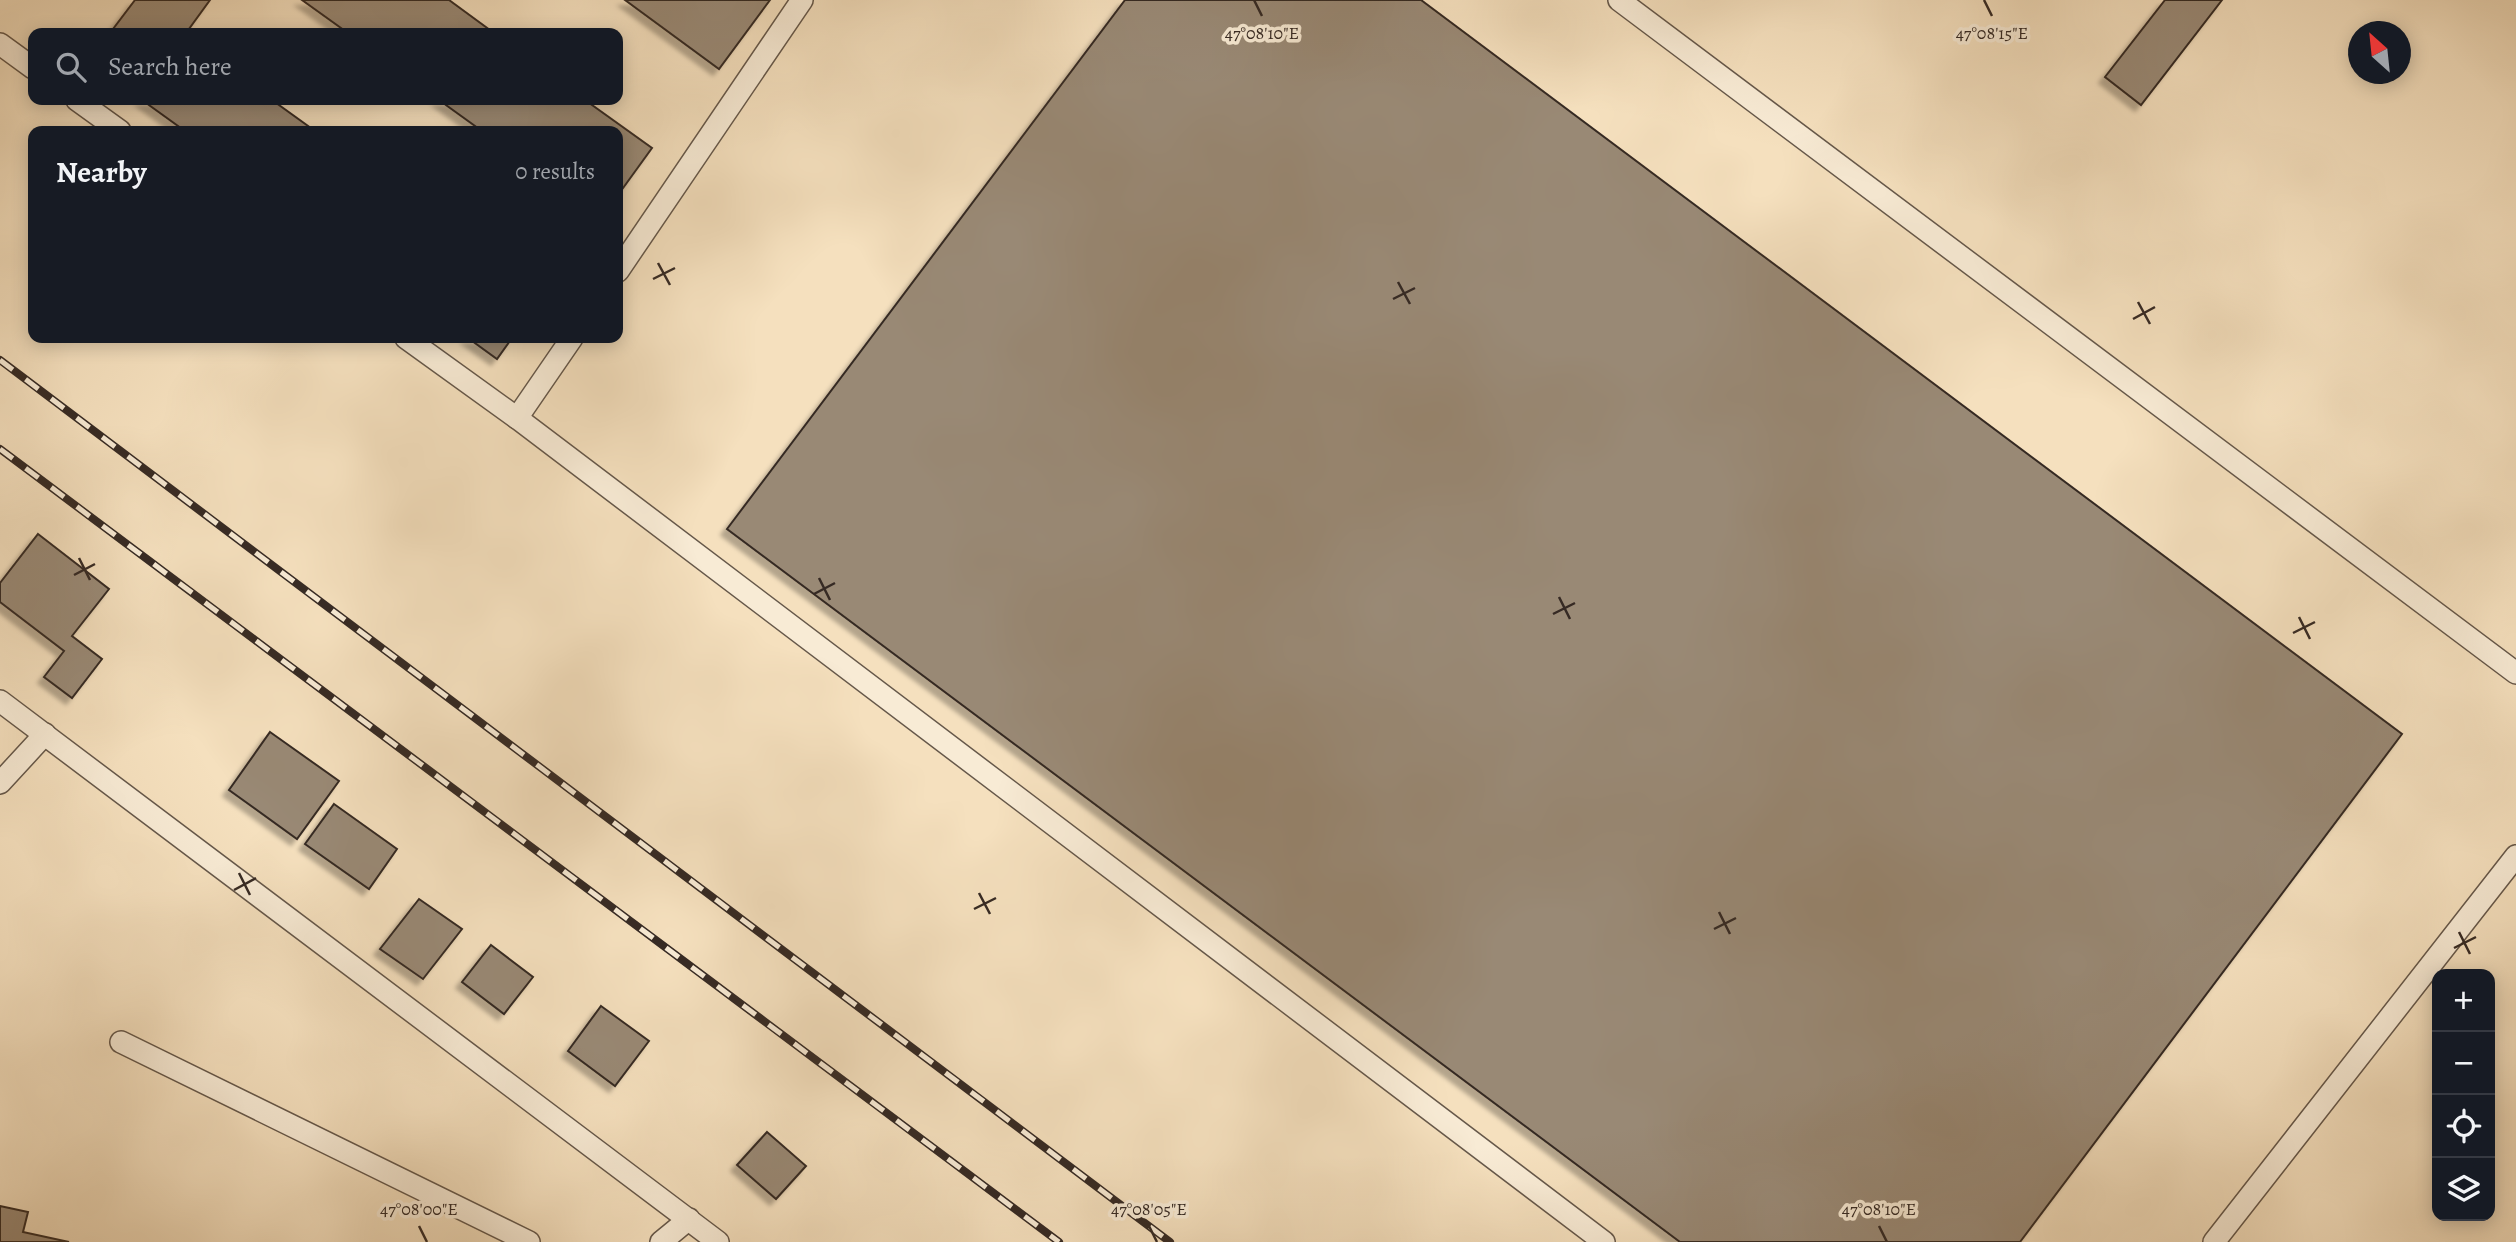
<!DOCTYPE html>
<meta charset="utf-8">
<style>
body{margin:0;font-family:Alegreya,serif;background:#20242c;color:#f1f3f6}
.controls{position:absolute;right:21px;bottom:21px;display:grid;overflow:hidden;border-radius:14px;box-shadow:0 4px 18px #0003}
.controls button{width:63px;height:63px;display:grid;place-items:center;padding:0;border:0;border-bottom:2px solid #363941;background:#171b24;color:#f1f3f6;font:35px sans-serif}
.compass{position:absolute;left:2348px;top:21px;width:63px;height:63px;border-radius:50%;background:#171b24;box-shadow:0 4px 18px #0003;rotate:333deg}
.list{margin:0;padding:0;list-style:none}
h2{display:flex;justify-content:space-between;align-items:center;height:91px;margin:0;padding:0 28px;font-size:30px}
h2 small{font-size:23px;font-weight:400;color:#9ea1a6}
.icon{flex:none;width:38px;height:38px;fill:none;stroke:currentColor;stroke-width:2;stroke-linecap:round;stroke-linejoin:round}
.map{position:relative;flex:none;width:2516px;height:1242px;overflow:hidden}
.search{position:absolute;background:#171b24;box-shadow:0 4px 18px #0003;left:28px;top:28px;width:595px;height:77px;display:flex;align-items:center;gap:18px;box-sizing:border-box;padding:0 24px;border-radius:14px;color:#9ea1a6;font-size:26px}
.panel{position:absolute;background:#171b24;box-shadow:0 4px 18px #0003;left:28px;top:126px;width:595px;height:217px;border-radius:14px}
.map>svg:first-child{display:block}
.building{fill:#998974;stroke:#362a24;stroke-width:2;filter:url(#shadow)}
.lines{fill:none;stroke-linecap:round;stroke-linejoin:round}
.service-casing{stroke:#66584a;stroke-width:24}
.service{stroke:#f8ebd5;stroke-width:21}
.rail-casing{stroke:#362a24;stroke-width:8}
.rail{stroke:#f8ebd5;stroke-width:5;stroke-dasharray:16;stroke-linecap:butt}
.ticks{fill:none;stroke:#362a24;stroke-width:2.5}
.ticks-label{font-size:18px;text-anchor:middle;fill:#362a24;stroke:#f8ebd5;stroke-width:7;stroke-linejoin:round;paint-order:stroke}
</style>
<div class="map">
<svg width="2516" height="1242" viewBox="0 0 2516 1242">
<defs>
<filter id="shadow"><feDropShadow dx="-6" dy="6" stdDeviation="2" flood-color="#0004"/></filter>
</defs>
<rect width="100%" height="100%" fill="#f5e0be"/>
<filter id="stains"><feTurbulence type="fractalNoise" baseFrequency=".00286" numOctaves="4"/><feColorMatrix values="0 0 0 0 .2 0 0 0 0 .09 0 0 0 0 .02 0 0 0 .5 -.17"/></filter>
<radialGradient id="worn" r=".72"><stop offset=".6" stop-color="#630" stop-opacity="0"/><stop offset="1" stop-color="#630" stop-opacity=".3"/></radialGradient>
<!-- building -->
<g class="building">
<polygon points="135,0 210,0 186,33 110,33"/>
<polygon points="302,0 449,0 494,33 348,33"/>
<polygon points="625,0 770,0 719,69"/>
<polygon points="1125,0 1421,0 2402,734 2020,1242 1680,1242 727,529"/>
<polygon points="2165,0 2222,0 2141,105 2105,77"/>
<polygon points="142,100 272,100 315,131 185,131"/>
<polygon points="439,100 585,100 652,148 618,195 618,131 482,131"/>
<polygon points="468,338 512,338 497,359"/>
<polygon points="38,534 109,589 72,636 102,659 72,698 44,677 64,651 0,602 0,583"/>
<polygon points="270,732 339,781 297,839 229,790"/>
<polygon points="334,804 397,849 369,889 305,844"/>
<polygon points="419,899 462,929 423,979 380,949"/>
<polygon points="491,945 533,977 504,1014 462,982"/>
<polygon points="601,1006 649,1041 615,1086 568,1051"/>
<polygon points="767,1132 806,1166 776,1199 737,1165"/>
<polygon points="0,1206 28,1212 23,1232 69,1242 0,1242"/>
</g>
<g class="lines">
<!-- service casing -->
<g class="service-casing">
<g id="service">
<polyline points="1619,0 2516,673"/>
<polyline points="0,44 33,68"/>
<polyline points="77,100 120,131"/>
<polyline points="618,271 802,0"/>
<polyline points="406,338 517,418 1604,1242"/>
<polyline points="517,418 572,338"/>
<polyline points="0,701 718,1242"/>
<polyline points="0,783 45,734"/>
<polyline points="121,1042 529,1242"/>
<polyline points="661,1242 689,1219"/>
<polyline points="2214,1242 2516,856"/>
</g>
</g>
<!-- service -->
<use href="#service" class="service"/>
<!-- rail casing -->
<g class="rail-casing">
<g id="rail">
<polyline points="0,360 1170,1242"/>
<polyline points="0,449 1059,1242"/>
</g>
</g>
<!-- rail -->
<use href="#rail" class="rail"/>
</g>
<!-- ticks -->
<path class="ticks" d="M 1254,0 L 1262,16M 1984,0 L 1992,16M 658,263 L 670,285M 653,279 L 675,268M 1398,282 L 1410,304M 1393,299 L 1415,288M 2138,302 L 2150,324M 2133,319 L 2155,307M 79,558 L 90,580M 74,575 L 95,564M 819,578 L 830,600M 814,594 L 835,583M 1559,597 L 1570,619M 1553,614 L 1575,603M 2299,617 L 2310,639M 2293,633 L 2315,622M 239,873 L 250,895M 234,890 L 256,878M 979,893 L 990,914M 974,909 L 996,898M 1719,912 L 1730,934M 1714,929 L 1736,918M 2459,932 L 2470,954M 2454,948 L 2476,937M 419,1226 L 427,1242M 1149,1226 L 1157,1242M 1879,1226 L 1887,1242"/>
<g class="ticks-label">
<text x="1262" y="39">47°08'10"E</text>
<text x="1992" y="39">47°08'15"E</text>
<text x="419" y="1215">47°08'00"E</text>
<text x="1149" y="1215">47°08'05"E</text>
<text x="1879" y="1215">47°08'10"E</text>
</g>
<rect width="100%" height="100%" filter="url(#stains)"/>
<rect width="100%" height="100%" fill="url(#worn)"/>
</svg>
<div class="controls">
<button>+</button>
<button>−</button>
<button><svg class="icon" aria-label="locate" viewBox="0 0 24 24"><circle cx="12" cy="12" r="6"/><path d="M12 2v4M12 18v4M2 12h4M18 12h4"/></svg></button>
<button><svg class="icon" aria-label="layers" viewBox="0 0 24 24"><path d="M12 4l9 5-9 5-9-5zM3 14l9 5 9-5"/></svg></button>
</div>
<svg class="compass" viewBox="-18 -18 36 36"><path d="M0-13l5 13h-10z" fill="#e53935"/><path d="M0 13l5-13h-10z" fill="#9ea1a6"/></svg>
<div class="search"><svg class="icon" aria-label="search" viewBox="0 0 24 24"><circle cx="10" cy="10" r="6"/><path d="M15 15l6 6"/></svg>Search here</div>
<section class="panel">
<h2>Nearby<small>0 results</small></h2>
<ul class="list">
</ul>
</section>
</div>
